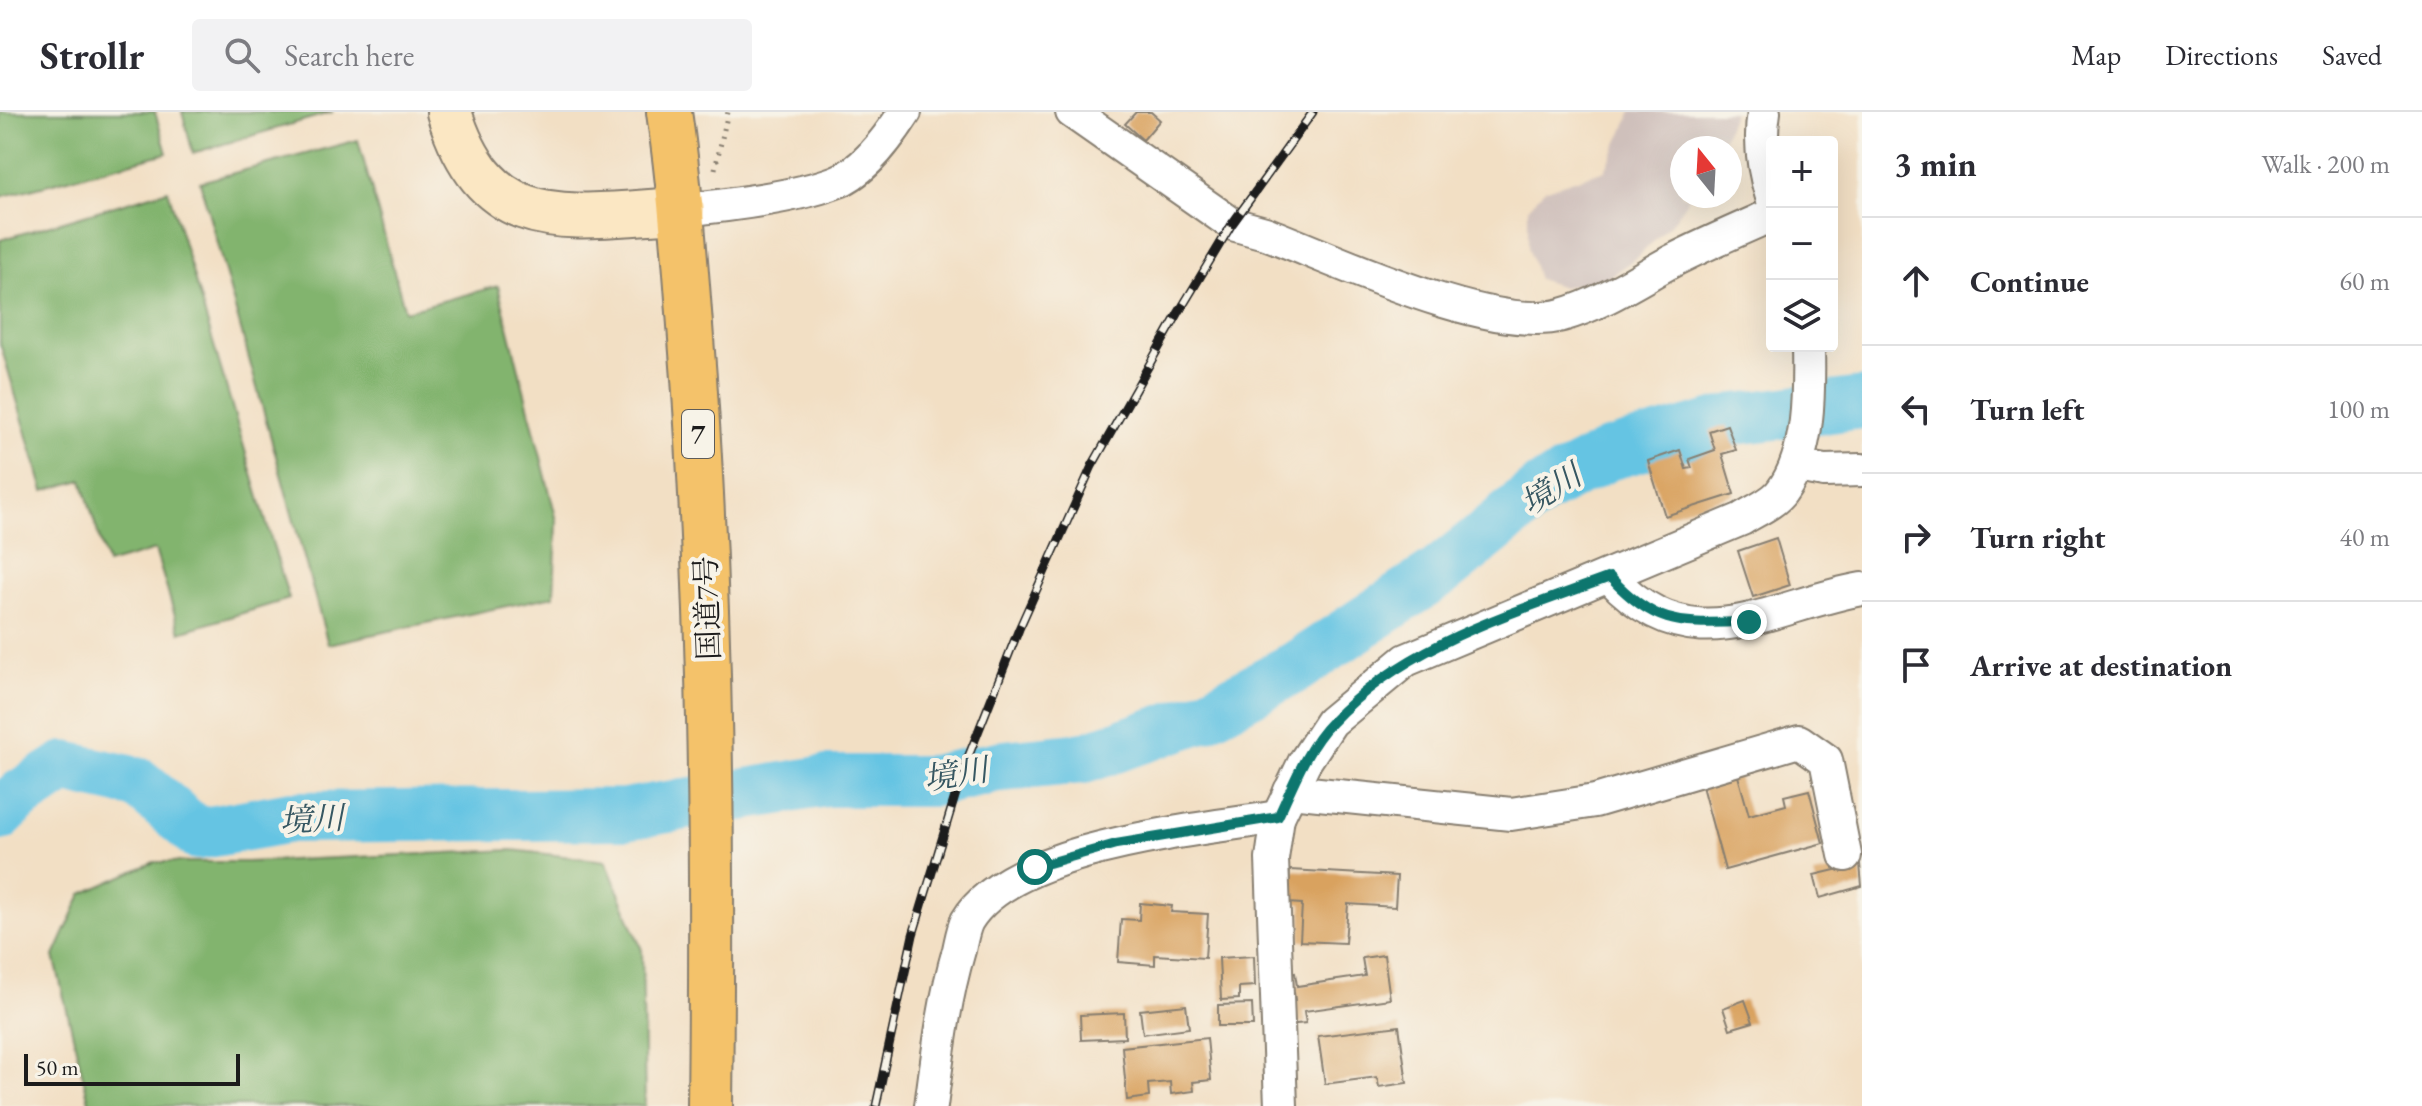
<!DOCTYPE html>
<meta charset="utf-8">
<style>
body{margin:0;font-family:"EB Garamond","Noto Serif JP",serif;background:#f2f2f3;color:#2b2b33}
.controls{position:absolute;right:24px;top:24px;display:grid;overflow:hidden;border-radius:8px;box-shadow:0 8px 32px #0002}
.controls button{width:72px;height:72px;display:grid;place-items:center;padding:0;border:0;border-bottom:2px solid #e1e1e2;background:#fff;color:#2b2b33;font:40px sans-serif}
.compass{position:absolute;left:1670px;top:24px;width:72px;height:72px;border-radius:50%;background:#fff;box-shadow:0 8px 32px #0002;rotate:342deg}
.scale{position:absolute;left:24px;bottom:20px;width:216px;box-sizing:border-box;padding-left:8px;border:4px solid #1c1c1c;border-top:0;font-size:22px;line-height:28px;white-space:nowrap;color:#1c1c1c;-webkit-text-stroke:6px #f7f3e8;paint-order:stroke}
.stop{position:absolute;width:24px;height:24px;margin:-18px;border:6px solid #0f766e;border-radius:50%;background:#fff}
.stop.end{background:#0f766e;border-color:#fff;box-shadow:0 2px 8px #0008}
.list{margin:0;padding:0;list-style:none}
h2{display:flex;justify-content:space-between;align-items:center;height:104px;margin:0;padding:0 32px;font-size:34px}
h2 small{font-size:26px;font-weight:400;color:#7c7c81}
.list li{display:grid;grid-template-columns:52px 1fr auto;gap:24px;align-items:center;box-sizing:border-box;height:128px;padding:0 32px;border-top:2px solid #e1e1e2}
.list b{display:block;font-size:30px;white-space:nowrap}
.list em{font-size:26px;font-style:normal;color:#7c7c81}
.icon{flex:none;width:44px;height:44px;fill:none;stroke:currentColor;stroke-width:2;stroke-linecap:round;stroke-linejoin:round}
.map{position:relative;flex:none;width:1862px;height:994px;overflow:hidden}
header{display:flex;align-items:center;gap:48px;box-sizing:border-box;height:112px;padding:0 40px;background:#fff;border-bottom:2px solid #e1e1e2}
header strong{font-size:38px}
nav{display:flex;gap:44px;margin-inline-start:auto;font-size:28px}
.search{width:560px;height:72px;background:#f2f2f3;display:flex;align-items:center;gap:20px;box-sizing:border-box;padding:0 28px;border-radius:8px;color:#7c7c81;font-size:30px}
main{display:flex}
aside{flex:1;background:#fff}
.map>svg:first-child{display:block}
.industrial{fill:#cfc0bb}
.forest{fill:#82b46e;stroke:#4f6845;stroke-width:2}
.lines{fill:none;stroke-linecap:round;stroke-linejoin:round}
.river{stroke:#65c4e3;stroke-width:52}
.building{fill:#d9a25f}
.street-casing{stroke:#877e70;stroke-width:36}
.secondary-casing{stroke:#877e70;stroke-width:48}
.highway-casing{stroke:#877e70;stroke-width:48}
.path{stroke:#877e70;stroke-width:5;stroke-dasharray:2 6;stroke-linecap:butt}
.street{stroke:#fff;stroke-width:32}
.secondary{stroke:#fbe7c3;stroke-width:44}
.highway{stroke:#f4c26a;stroke-width:44}
.rail-casing{stroke:#1c1c1c;stroke-width:9}
.rail{stroke:#f7f3e8;stroke-width:6;stroke-dasharray:18;stroke-linecap:butt}
.route{stroke:#0f766e;stroke-width:10}
.labels{text-anchor:middle;dominant-baseline:central;stroke-width:8;stroke-linejoin:round;paint-order:stroke}
.shield{fill:#f7f3e8;stroke:#5e5c59;stroke-width:2}
.shield-label{font-size:28px;font-weight:bold;fill:#1c1c1c}
.street-label{font-size:30px;fill:#1c1c1c;stroke:#f7f3e8}
.water-label{font-size:32px;font-style:italic;fill:#365762;stroke:#f7f3e8}
</style>
<header>
<strong>Strollr</strong>
<div class="search"><svg class="icon" aria-label="search" viewBox="0 0 24 24"><circle cx="10" cy="10" r="6"/><path d="M15 15l6 6"/></svg>Search here</div>
<nav><a>Map</a><a>Directions</a><a>Saved</a></nav>
</header>
<main>
<div class="map">
<svg width="1862" height="994" viewBox="0 0 1862 994">
<rect width="100%" height="100%" fill="#f7f3e8"/>
<filter id="ink" filterUnits="userSpaceOnUse"><feTurbulence type="fractalNoise" baseFrequency=".0125" numOctaves="2"/><feDisplacementMap in="SourceGraphic" scale="16" xChannelSelector="R" yChannelSelector="G"/><feConvolveMatrix kernelMatrix="1 2 1 2 8 2 1 2 1" color-interpolation-filters="sRGB"/></filter>
<filter id="wash" filterUnits="userSpaceOnUse"><feTurbulence type="fractalNoise" baseFrequency=".006" numOctaves="4" result="noise"/><feDisplacementMap in="SourceGraphic" scale="32" xChannelSelector="R" yChannelSelector="G"/><feGaussianBlur stdDeviation="1.8" result="paint"/><feColorMatrix in="noise" values="0 0 0 0 0 0 0 0 0 0 0 0 0 0 0 0 0 1.4 0 .05"/><feComposite in="paint" operator="in"/></filter>
<g filter="url(#wash)">
<rect width="100%" height="100%" fill="#f2dfc4"/>
<!-- industrial -->
<polygon class="industrial" points="1632,0 1734,0 1719,36 1682,36 1682,84 1690,84 1676,106 1639,144 1604,168 1563,175 1538,167 1528,135 1528,97 1544,78 1605,58"/>
<!-- forest -->
<g class="forest">
<polygon points="0,0 155,0 167,41 0,85"/>
<polygon points="182,0 333,0 193,41"/>
<polygon points="358,28 405,199 498,174 557,409 554,484 328,532 200,70"/>
<polygon points="168,78 289,487 180,520 155,438 107,452 82,368 44,379 0,231 0,128"/>
<polygon points="512,738 606,749 642,838 645,994 90,994 54,844 82,782 154,750 247,750"/>
</g>
<g class="lines">
<!-- river -->
<polyline class="river" points="0,703 18,685 65,655 138,671 198,722 291,705 625,702 826,669 933,669 1003,654 1084,646 1202,605 1296,555 1440,460 1541,378 1608,343 1736,307 1862,291"/>
</g>
<g id="blocks">
<!-- building -->
<g class="building">
<polygon points="1136,0 1151,0 1160,8 1143,28 1125,12"/>
<polygon points="1727,313 1736,338 1722,342 1734,382 1665,404 1648,349 1680,338 1686,357 1692,356 1689,347 1715,338 1709,319"/>
<polygon points="1776,426 1790,473 1753,485 1738,439"/>
<polygon points="1738,664 1749,703 1786,693 1784,684 1809,678 1823,731 1725,758 1702,674"/>
<polygon points="1860,752 1862,774 1820,786 1814,763"/>
<polygon points="1290,758 1397,764 1395,795 1348,792 1345,831 1300,829 1302,792 1288,791"/>
<polygon points="1140,791 1172,794 1171,800 1208,802 1205,846 1155,843 1155,853 1118,850 1121,807 1139,808"/>
<polygon points="1384,843 1390,887 1304,899 1306,911 1286,913 1283,890 1295,888 1294,880 1286,881 1283,863 1295,861 1297,874 1365,864 1362,846"/>
<polygon points="1254,844 1255,874 1239,875 1239,887 1221,888 1219,846"/>
<polygon points="1745,888 1753,910 1730,917 1723,896"/>
<polygon points="1252,892 1253,914 1218,914 1218,893"/>
<polygon points="1186,893 1189,916 1143,922 1140,898"/>
<polygon points="1124,901 1125,926 1081,928 1080,903"/>
<polygon points="1399,914 1407,971 1379,975 1377,965 1325,972 1318,924"/>
<polygon points="1207,926 1211,968 1193,970 1194,979 1171,982 1170,970 1148,972 1149,985 1127,988 1122,935"/>
</g>
</g>
</g>
<g filter="url(#ink)">
<use href="#blocks" fill-opacity="0" stroke="#877e70" stroke-width="2"/>
<g class="lines">
<!-- street casing -->
<g class="street-casing">
<g id="street">
<path d="M 1072,0 L 1232,112 L 1265,121 C 1336,148 1491,222 1562,203 C 1601,192 1637,168 1672,149 C 1705,132 1738,118 1772,103"/>
<path d="M 1764,0 C 1759,30 1763,57 1772,85"/>
<path d="M 682,98 C 724,94 796,85 836,70 C 864,60 889,25 905,0"/>
<polyline points="1797,354 1824,359 1862,358"/>
<path d="M 1610,465 C 1693,554 1766,494 1862,477"/>
<polyline points="1290,679 1511,702 1595,689 1799,629 1826,648 1845,743"/>
<path d="M 931,994 C 938,941 944,889 959,838 C 961,829 963,817 967,809 C 1011,734 1198,718 1278,705"/>
<path d="M 1281,994 L 1272,747 L 1278,705 L 1304,651 L 1331,610 L 1406,548 L 1742,407 C 1754,399 1774,391 1782,379 C 1810,341 1809,279 1808,234"/>
</g>
</g>
<!-- secondary casing -->
<g class="secondary-casing">
<path id="secondary" d="M 449,0 C 489,129 572,103 682,98"/>
</g>
<!-- highway casing -->
<g class="highway-casing">
<path id="highway" d="M 669,0 C 682,88 687,177 694,266 C 711,509 713,751 710,994"/>
</g>
<!-- path -->
<polyline class="path" points="715,57 728,0"/>
<!-- street -->
<use href="#street" class="street"/>
<!-- secondary -->
<use href="#secondary" class="secondary"/>
<!-- highway -->
<use href="#highway" class="highway"/>
<!-- rail casing -->
<g class="rail-casing">
<polyline id="rail" points="876,994 913,823 963,658 1019,517 1092,354 1179,200 1232,112 1313,0"/>
</g>
<!-- rail -->
<use href="#rail" class="rail"/>
</g>
</g>
<g class="lines" filter="url(#ink)">
<!-- route -->
<path class="route" d="M 1035,755 L 1116,732 L 1278,705 C 1293,673 1307,635 1332,610 C 1405,532 1513,501 1610,465 C 1658,517 1683,511 1749,510"/>
</g>
<g class="labels">
<!-- shield labels -->
<rect class="shield" x="682" y="298" width="32" height="48" rx="6"/>
<g class="shield-label">
<text x="698" y="322">7</text>
</g>
<!-- street labels -->
<g class="street-label">
<text transform="translate(707 496) rotate(-92)">国道7号</text>
</g>
<!-- water labels -->
<g class="water-label">
<text transform="translate(1551 377) rotate(-32)">境川</text>
<text transform="translate(956 662) rotate(-9)">境川</text>
<text transform="translate(312 707) rotate(-3)">境川</text>
</g>
</g>
</svg>
<div class="controls">
<button>+</button>
<button>−</button>
<button><svg class="icon" aria-label="layers" viewBox="0 0 24 24"><path d="M12 4l9 5-9 5-9-5zM3 14l9 5 9-5"/></svg></button>
</div>
<svg class="compass" viewBox="-18 -18 36 36"><path d="M0-13l5 13h-10z" fill="#e53935"/><path d="M0 13l5-13h-10z" fill="#7c7c81"/></svg>
<div class="scale">50 m</div>
<div class="stop" style="left:1035px;top:755px"></div>
<div class="stop end" style="left:1749px;top:510px"></div>
</div>
<aside>
<h2>3 min<small>Walk · 200 m</small></h2>
<ul class="list">
<li><svg class="icon" aria-label="ahead" viewBox="0 0 24 24"><path d="M12 20V5M6 11l6-6 6 6"/></svg><div><b>Continue</b></div><em>60 m</em></li>
<li><svg class="icon" aria-label="left" viewBox="0 0 24 24"><path d="M17 20v-9H6M10 6l-5 5 5 5"/></svg><div><b>Turn left</b></div><em>100 m</em></li>
<li><svg class="icon" aria-label="right" viewBox="0 0 24 24"><path d="M7 20v-9h11M14 6l5 5-5 5"/></svg><div><b>Turn right</b></div><em>40 m</em></li>
<li><svg class="icon" aria-label="arrive" viewBox="0 0 24 24"><path d="M6 21V4h12l-3 4 3 4H6"/></svg><div><b>Arrive at destination</b></div></li>
</ul>
</aside>
</main>
